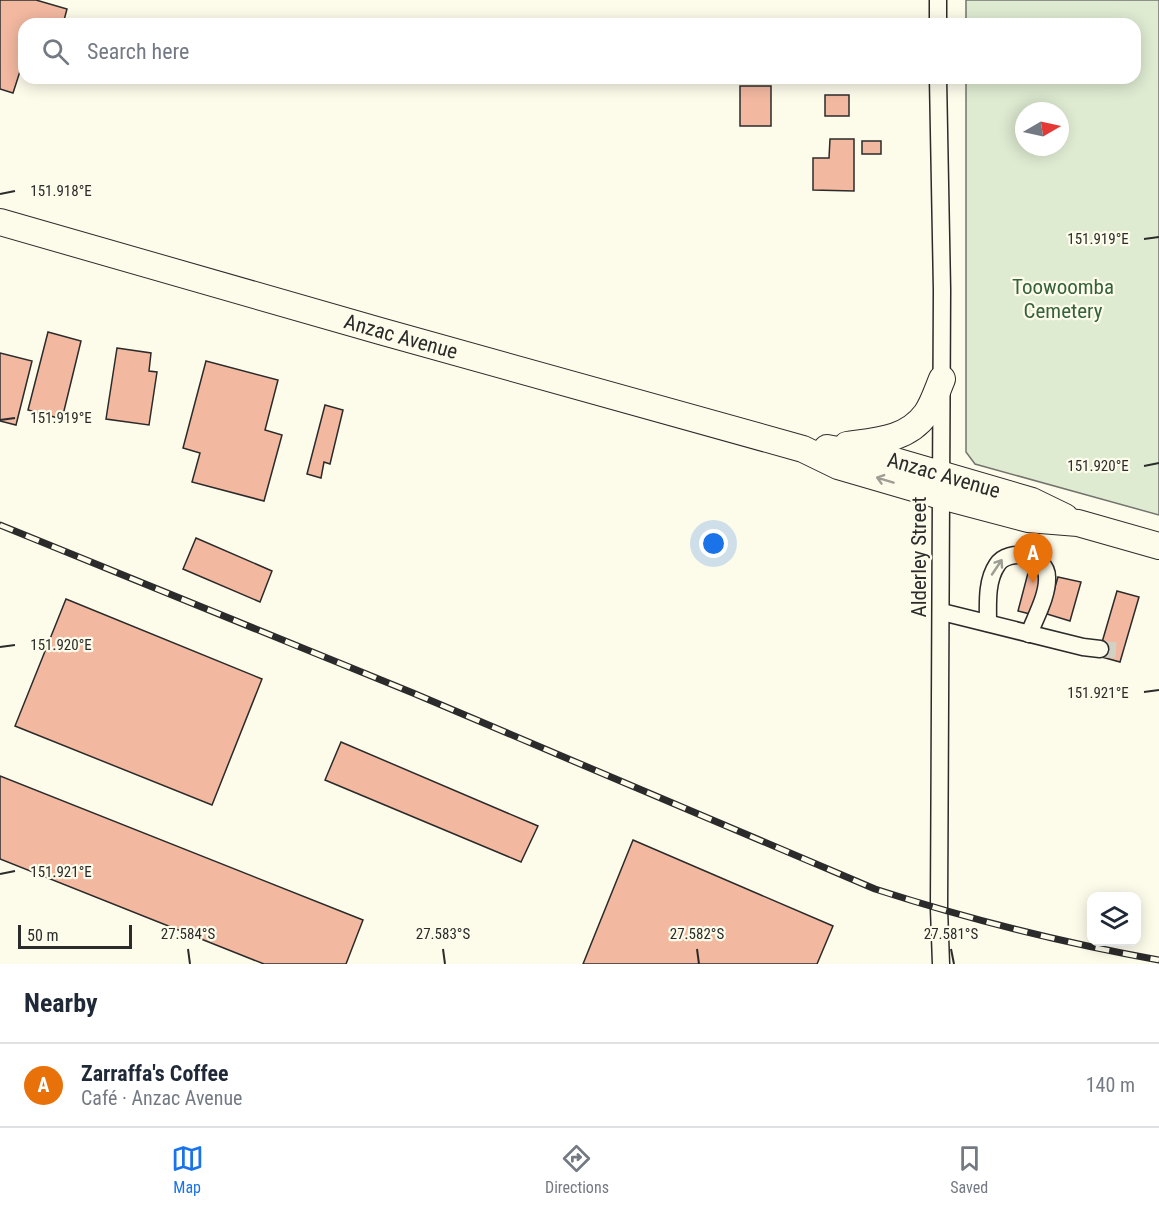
<!DOCTYPE html>
<meta charset="utf-8">
<style>
body{margin:0;font-family:"Roboto Condensed",sans-serif;background:#f2f2f3;color:#1f2937}
.controls{position:absolute;right:18px;bottom:18px;display:grid;overflow:hidden;border-radius:12px;box-shadow:0 3px 15px #0003}
.controls button{width:54px;height:54px;display:grid;place-items:center;padding:0;border:0;border-bottom:2px solid #e0e1e3;background:#fff;color:#1f2937;font:30px sans-serif}
.compass{position:absolute;left:1015px;top:102px;width:54px;height:54px;border-radius:50%;background:#fff;box-shadow:0 3px 15px #0003;rotate:81deg}
.scale{position:absolute;left:18px;bottom:15px;width:114px;box-sizing:border-box;padding-left:6px;border:3px solid #2b2b2b;border-top:0;font-size:16px;line-height:21px;white-space:nowrap;color:#2b2b2b;-webkit-text-stroke:4px #fdfbea;paint-order:stroke}
.you{position:absolute;left:714px;top:544px;width:21px;height:21px;margin:-15px;border:4px solid #fff;border-radius:50%;background:#1a73e8;box-shadow:0 0 0 9px #1a73e833}
.badge{display:grid;place-items:center;width:39px;height:39px;border-radius:50%;background:#1a73e8;color:#fff;font-size:20px;font-weight:700}
.pin{position:absolute;translate:-50% -50px;filter:drop-shadow(0 2px 3px #0008)}
.pin::after{content:'';position:absolute;top:32px;width:21px;height:18px;background:inherit;clip-path:polygon(0 0,100% 0,50% 100%)}
.list{margin:0;padding:0;list-style:none}
h2{display:flex;justify-content:space-between;align-items:center;height:78px;margin:0;padding:0 24px;font-size:26px}
h2 small{font-size:20px;font-weight:400;color:#747a83}
.list li{display:grid;grid-template-columns:39px 1fr auto;gap:18px;align-items:center;box-sizing:border-box;height:84px;padding:0 24px;border-top:2px solid #e0e1e3}
.list b{display:block;font-size:22px;white-space:nowrap}
.list p{margin:0;font-size:20px;white-space:nowrap;color:#747a83}
.list em{font-size:20px;font-style:normal;color:#747a83}
.icon{flex:none;width:33px;height:33px;fill:none;stroke:currentColor;stroke-width:2;stroke-linecap:round;stroke-linejoin:round}
.map{position:relative;flex:none;width:1159px;height:964px;overflow:hidden}
.search{position:absolute;background:#fff;box-shadow:0 3px 15px #0003;left:18px;right:18px;top:18px;height:66px;display:flex;align-items:center;gap:15px;box-sizing:border-box;padding:0 21px;border-radius:18px;color:#747a83;font-size:22px}
.sheet{height:162px;background:#fff}
nav{display:flex;justify-content:space-around;align-items:center;box-sizing:border-box;height:84px;border-top:2px solid #e0e1e3;background:#fff;font-size:16px;color:#747a83}
nav a{display:grid;justify-items:center;gap:3px}
nav .on{color:#1a73e8}
.map>svg:first-child{display:block}
.green{fill:#deebd1;stroke:#74746e;stroke-width:1.5;fill-rule:evenodd}
.building{fill:#f2b8a0;stroke:#2b2b2b;stroke-width:1.5}
.lines{fill:none;stroke-linecap:round;stroke-linejoin:round}
.minor-tunnel{stroke:#d3d1c4;stroke-width:16;stroke-dasharray:16 8;stroke-linecap:butt}
.minor-casing{stroke:#2b2b2b;stroke-width:19}
.highway-casing{stroke:#2b2b2b;stroke-width:28}
.minor{stroke:#fdfbea;stroke-width:16}
.highway{stroke:#fdfbea;stroke-width:26}
.rail-casing{stroke:#2b2b2b;stroke-width:7}
.rail{stroke:#fdfbea;stroke-width:4.5;stroke-dasharray:14;stroke-linecap:butt}
.oneway{stroke:#9e9d94}
.ticks{fill:none;stroke:#2b2b2b;stroke-width:2}
.labels{text-anchor:middle;dominant-baseline:central;stroke-width:4.5;stroke-linejoin:round;paint-order:stroke}
.park-label{font-size:21px;fill:#34623c;stroke:#fdfbea}
.street-label{font-size:21px;fill:#2b2b2b;stroke:#fdfbea}
.ticks-label{font-size:15px;text-anchor:middle;fill:#2b2b2b;stroke:#fdfbea;stroke-width:4.5;stroke-linejoin:round;paint-order:stroke}
</style>
<div class="map">
<svg width="1159" height="964" viewBox="0 0 1159 964">
<rect width="100%" height="100%" fill="#fdfbea"/>
<!-- green -->
<path class="green" d="M 966,0 L 1159,0 L 1159,515 L 975,464 L 966,452 L 966,78 L 1135,78 L 1135,24 L 966,24 ZM 1024,111 L 1060,111 L 1060,147 L 1024,147 Z"/>
<!-- building -->
<g class="building">
<polygon points="0,0 36,0 67,9 63,24 24,24 24,59 13,93 0,89"/>
<rect x="740" y="86" width="31" height="40"/>
<rect x="825" y="95" width="24" height="21"/>
<polygon points="830,139 854,139 854,191 813,190 813,158 829,158"/>
<rect x="862" y="141" width="19" height="13"/>
<polygon points="48,332 81,341 62,419 28,410"/>
<polygon points="117,348 151,353 149,371 157,372 149,425 106,419"/>
<polygon points="0,353 32,361 16,425 0,421"/>
<polygon points="206,361 278,380 265,430 282,435 264,501 192,482 200,453 183,448"/>
<polygon points="325,405 343,410 330,464 324,462 321,478 307,474"/>
<polygon points="196,538 272,571 260,602 183,569"/>
<polygon points="1029,569 1044,572 1034,615 1018,611"/>
<polygon points="1058,577 1081,582 1070,621 1047,614"/>
<polygon points="1117,591 1139,597 1120,662 1098,656"/>
<polygon points="66,599 262,679 212,805 15,726"/>
<polygon points="341,742 538,826 521,862 325,780"/>
<polygon points="0,776 363,920 346,964 264,964 0,859"/>
<polygon points="633,840 833,926 817,964 583,964"/>
</g>
<g class="lines">
<!-- minor-tunnel -->
<polyline class="minor-tunnel" points="1100,649 1124,651"/>
<!-- minor casing -->
<g class="minor-casing">
<g id="minor">
<polyline points="938,0 938,24"/>
<polyline points="938,78 942,290 939,909 941,964"/>
<polyline points="942,612 1083,647 1100,649"/>
<path d="M 988,623 C 988,605 986,581 997,565 C 1008,547 1047,555 1047,577 C 1048,595 1036,616 1029,634"/>
</g>
</g>
<!-- highway casing -->
<g class="highway-casing">
<g id="highway">
<path id="s1" d="M 0,222 L 380,331 L 803,449 L 838,466 L 941,496 L 1028,519 L 1078,523 L 1159,546"/>
<path d="M 847,445 C 876,441 907,440 926,414 C 933,404 937,391 942,379"/>
<path id="s2" d="M 827,448 L 895,461 L 1032,501 L 1065,517"/>
</g>
</g>
<!-- minor -->
<use href="#minor" class="minor"/>
<!-- highway -->
<use href="#highway" class="highway"/>
<!-- rail casing -->
<g class="rail-casing">
<path id="rail" d="M 0,525 L 413,693 L 875,889 C 968,919 1063,943 1159,960"/>
</g>
<!-- rail -->
<use href="#rail" class="rail"/>
</g>
<!-- one-way arrows -->
<defs><path id="oneway-shaft" d="M-6 0H5M1.5-3L5.5 0L1.5 3" fill="none" stroke-width="1.6" stroke-linecap="round" stroke-linejoin="round" transform="scale(1.5)"/></defs>
<g class="oneway">
<use href="#oneway-shaft" transform="translate(885 480) rotate(-163)"/>
<use href="#oneway-shaft" transform="translate(997 567) rotate(-56)"/>
</g>
<!-- ticks -->
<path class="ticks" d="M 0,194 L 15,191M 1144,239 L 1159,237M 0,420 L 15,418M 1144,466 L 1159,463M 0,647 L 15,645M 1144,692 L 1159,690M 0,874 L 15,871M 188,949 L 190,964M 443,949 L 445,964M 697,949 L 699,964M 951,949 L 954,964"/>
<g class="labels">
<!-- park labels -->
<g class="park-label">
<text x="1063" y="287">Toowoomba<tspan x="1063" dy="24">Cemetery</tspan></text>
</g>
<!-- street labels -->
<g class="street-label">
<text stroke="none"><textPath href="#s1" startOffset="417">Anzac Avenue</textPath></text>
<text stroke="none"><textPath href="#s2" startOffset="120">Anzac Avenue</textPath></text>
<text transform="translate(919 557) rotate(-90)">Alderley Street</text>
</g>
</g>
<g class="ticks-label">
<text x="61" y="196">151.918°E</text>
<text x="1098" y="244">151.919°E</text>
<text x="61" y="423">151.919°E</text>
<text x="1098" y="471">151.920°E</text>
<text x="61" y="650">151.920°E</text>
<text x="1098" y="698">151.921°E</text>
<text x="61" y="877">151.921°E</text>
<text x="188" y="939">27.584°S</text>
<text x="443" y="939">27.583°S</text>
<text x="697" y="939">27.582°S</text>
<text x="951" y="939">27.581°S</text>
</g>
</svg>
<div class="controls">
<button><svg class="icon" aria-label="layers" viewBox="0 0 24 24"><path d="M12 4l9 5-9 5-9-5zM3 14l9 5 9-5"/></svg></button>
</div>
<svg class="compass" viewBox="-18 -18 36 36"><path d="M0-13l5 13h-10z" fill="#e53935"/><path d="M0 13l5-13h-10z" fill="#747a83"/></svg>
<div class="scale">50 m</div>
<div class="you"></div>
<div class="pin badge" style="left:1033px;top:583px;background:#e8710a">A</div>
<div class="search"><svg class="icon" aria-label="search" viewBox="0 0 24 24"><circle cx="10" cy="10" r="6"/><path d="M15 15l6 6"/></svg>Search here</div>
</div>
<section class="sheet">
<h2>Nearby<small></small></h2>
<ul class="list">
<li><span class="badge" style="background:#e8710a">A</span><div><b>Zarraffa's Coffee</b><p>Café · Anzac Avenue</p></div><em>140 m</em></li>
</ul>
</section>
<nav>
<a class="on"><svg class="icon" aria-label="map" viewBox="0 0 24 24"><path d="M3 6l6-2 6 2 6-2v14l-6 2-6-2-6 2zM9 4v14M15 6v14"/></svg>Map</a>
<a><svg class="icon" aria-label="directions" viewBox="0 0 24 24"><path d="M12 3l9 9-9 9-9-9zM9 14v-3h6M13 9l2 2-2 2"/></svg>Directions</a>
<a><svg class="icon" aria-label="saved" viewBox="0 0 24 24"><path d="M7 4h10v16l-5-4-5 4z"/></svg>Saved</a>
</nav>
